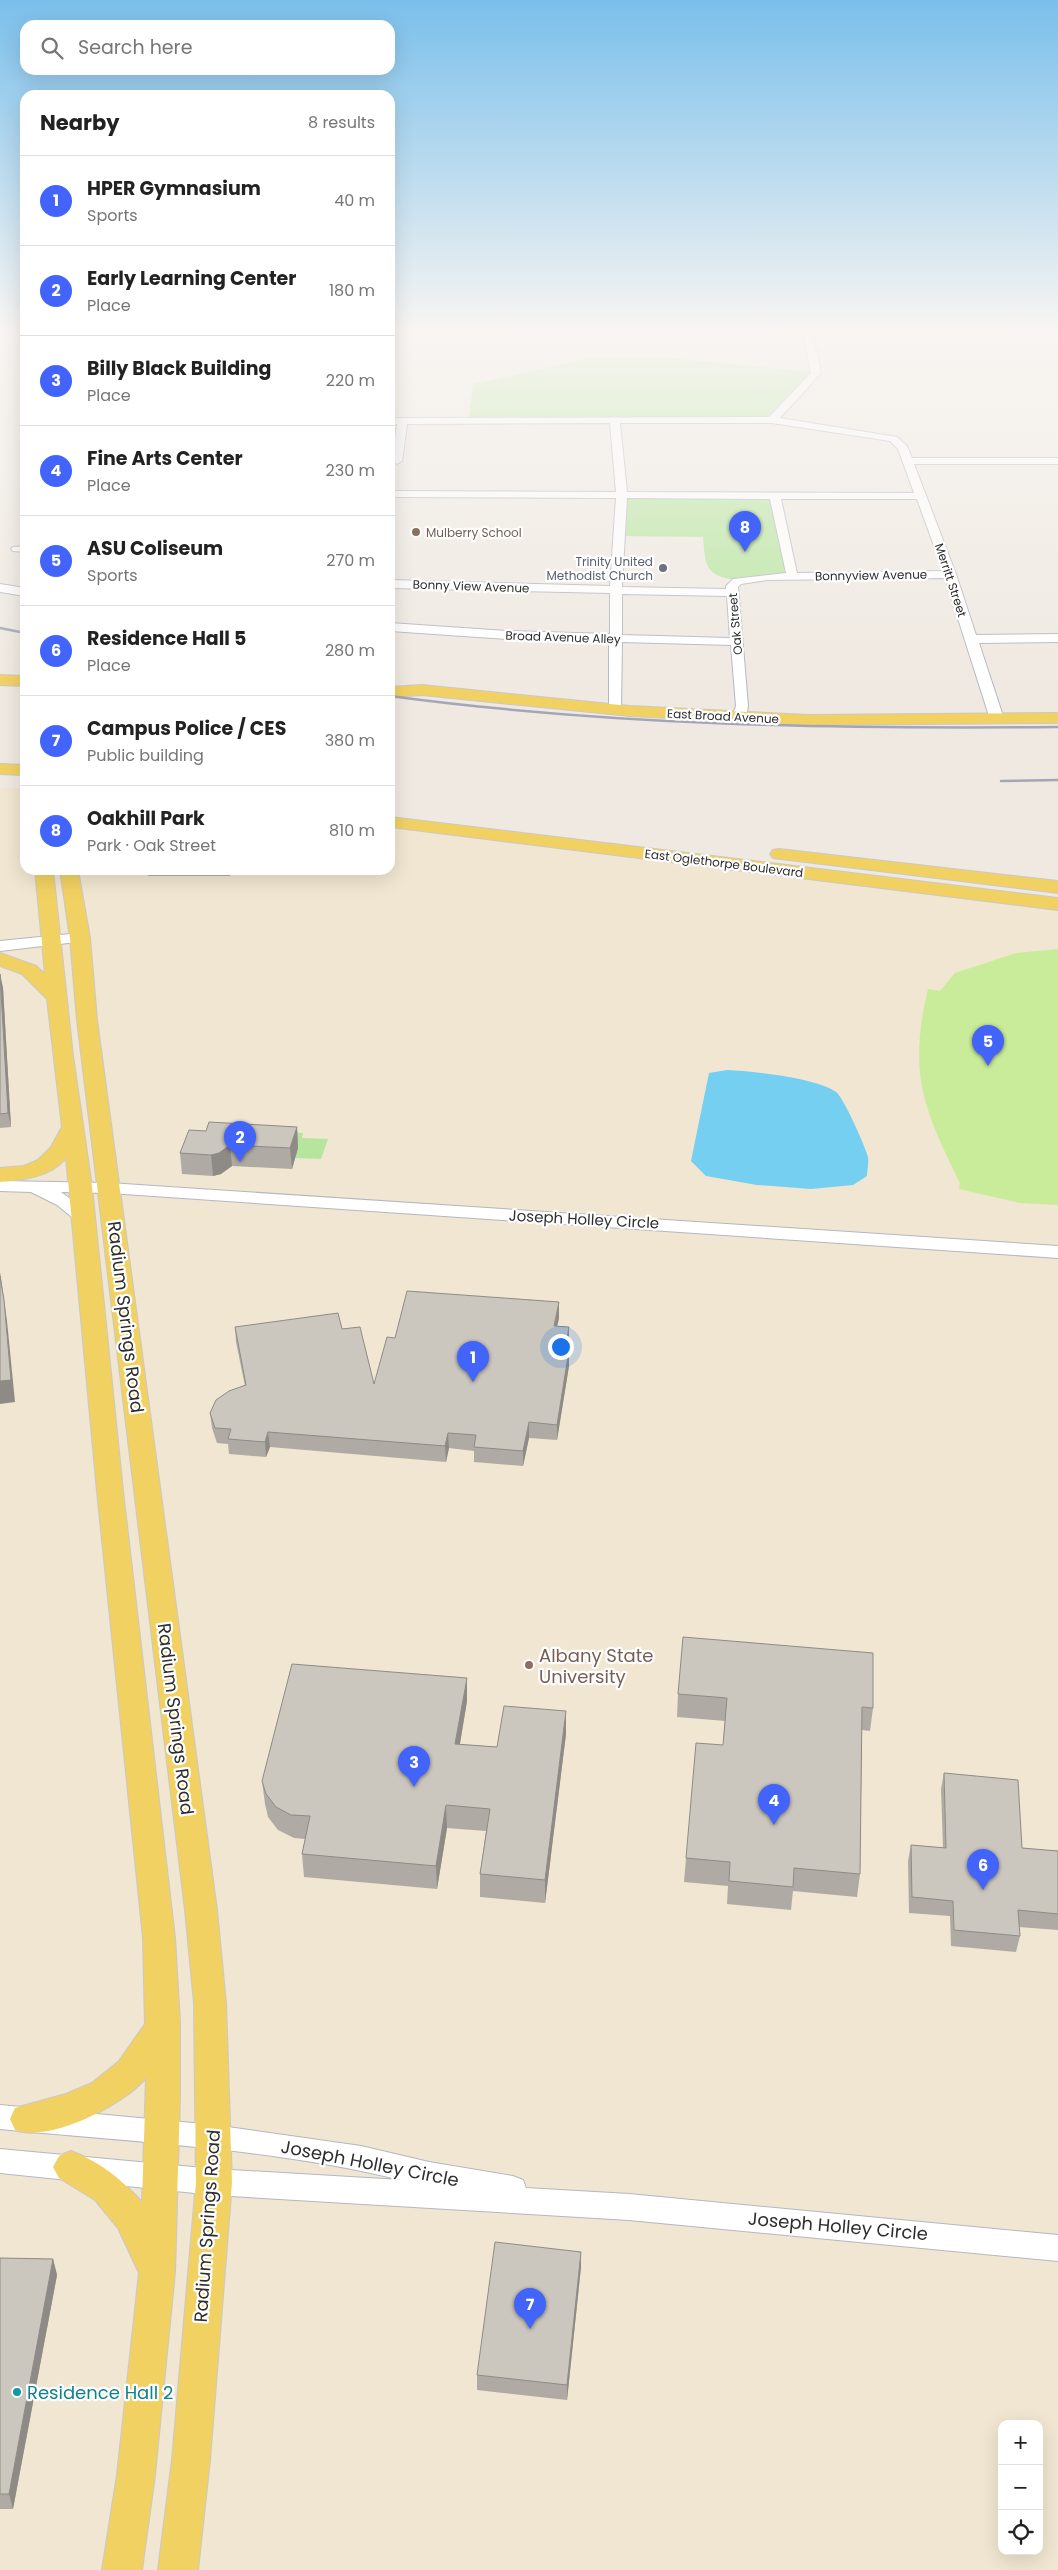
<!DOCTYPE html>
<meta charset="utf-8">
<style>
body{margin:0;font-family:Poppins,sans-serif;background:#f2f2f2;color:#222}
.controls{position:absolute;right:15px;bottom:15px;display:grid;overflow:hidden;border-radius:10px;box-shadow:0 5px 20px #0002}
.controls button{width:45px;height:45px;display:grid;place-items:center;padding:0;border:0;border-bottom:1px solid #e0e0e0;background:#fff;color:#222;font:25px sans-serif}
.you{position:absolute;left:560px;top:1346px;width:18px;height:18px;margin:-12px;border:4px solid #fff;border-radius:50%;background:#1a73e8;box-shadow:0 0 0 8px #1a73e833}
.badge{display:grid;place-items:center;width:32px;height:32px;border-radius:50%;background:#4264fb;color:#fff;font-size:16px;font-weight:700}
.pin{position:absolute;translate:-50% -41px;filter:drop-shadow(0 1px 2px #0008)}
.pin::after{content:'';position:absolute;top:26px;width:18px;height:15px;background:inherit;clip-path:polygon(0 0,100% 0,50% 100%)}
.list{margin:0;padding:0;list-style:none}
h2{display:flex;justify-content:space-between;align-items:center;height:65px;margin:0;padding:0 20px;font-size:21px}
h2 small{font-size:16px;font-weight:400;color:#767676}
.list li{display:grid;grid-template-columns:32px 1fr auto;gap:15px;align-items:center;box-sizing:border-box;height:90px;padding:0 20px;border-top:1px solid #e0e0e0}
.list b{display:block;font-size:19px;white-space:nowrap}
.list p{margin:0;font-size:16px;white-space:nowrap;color:#767676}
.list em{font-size:16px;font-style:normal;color:#767676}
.icon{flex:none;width:28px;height:28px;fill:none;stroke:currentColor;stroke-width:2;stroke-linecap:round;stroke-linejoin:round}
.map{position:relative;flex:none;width:1058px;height:2570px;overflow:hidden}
.search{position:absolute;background:#fff;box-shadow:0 5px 20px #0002;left:20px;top:20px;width:375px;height:55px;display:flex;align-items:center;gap:12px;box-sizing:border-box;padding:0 18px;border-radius:15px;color:#767676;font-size:19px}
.panel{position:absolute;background:#fff;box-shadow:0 5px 20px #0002;left:20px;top:90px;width:375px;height:785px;border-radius:15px}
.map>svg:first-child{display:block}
.education{fill:#f0e6d1;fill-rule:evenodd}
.green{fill:#b6e59e}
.pitch{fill:#c9ec9a}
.water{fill:#75cff0}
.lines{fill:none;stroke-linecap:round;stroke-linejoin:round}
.minor-casing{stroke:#b4b7c1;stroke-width:2}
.major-casing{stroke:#c9c9c9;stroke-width:2}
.minor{fill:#fff;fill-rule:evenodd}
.major{fill:#f2d163;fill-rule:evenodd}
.rail{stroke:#a3a6b8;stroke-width:2.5}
.wall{fill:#afaba4}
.shaded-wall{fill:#8e8b86}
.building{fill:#cbc7bf;stroke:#8e8b86}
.education-dot{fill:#8d6e63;stroke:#fff;stroke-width:2}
.worship-dot{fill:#6b7280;stroke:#fff;stroke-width:2}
.culture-dot{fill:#0f9aa8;stroke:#fff;stroke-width:2}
.labels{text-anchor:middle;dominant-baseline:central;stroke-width:4.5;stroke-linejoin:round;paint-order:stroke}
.far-education-label{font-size:12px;fill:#785e54;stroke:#fff;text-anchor:start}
.far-worship-label{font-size:12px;fill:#5b616d;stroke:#fff;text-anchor:end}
.far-street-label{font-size:12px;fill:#2e2e2e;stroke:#fff}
.street-label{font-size:15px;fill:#2e2e2e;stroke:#fff}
.near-street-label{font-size:18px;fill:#2e2e2e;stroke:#fff}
.near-education-label{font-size:18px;fill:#785e54;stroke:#fff;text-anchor:start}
.near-culture-label{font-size:18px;fill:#0d838f;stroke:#fff;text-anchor:start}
</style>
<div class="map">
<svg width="1058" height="2570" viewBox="0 0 1058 2570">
<rect width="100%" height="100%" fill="#efe9e1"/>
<!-- education -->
<path class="education" d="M 0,788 L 25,788 L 25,870 L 390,870 L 390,824 L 1058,906 L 1058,2570 L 0,2570 ZM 1002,2424 L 1039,2424 L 1039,2551 L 1002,2551 Z"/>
<!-- green -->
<g class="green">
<polygon points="597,357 669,358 815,372 771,419 469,420 473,384"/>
<path d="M 623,495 L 774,496 L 789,575 C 769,577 722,588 709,568 C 704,561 704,546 703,537 L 620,536 Z"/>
<polygon points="217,1127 303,1133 302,1138 328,1139 321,1159 295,1158"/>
</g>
<!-- pitch -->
<path class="pitch" d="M 1058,949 L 1058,1205 L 1020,1203 L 959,1189 L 960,1183 C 923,1108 908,1073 928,989 L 940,991 L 955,973 L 1016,953 Z"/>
<!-- water -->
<path class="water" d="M 727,1070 C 752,1071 816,1078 836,1092 C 844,1098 865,1146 868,1157 C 869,1163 867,1171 867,1176 L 853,1185 L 811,1189 L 757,1185 L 706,1176 L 691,1161 L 709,1073 Z"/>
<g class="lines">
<!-- minor casing -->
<g class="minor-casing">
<g id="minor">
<path d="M 802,326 L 811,326 L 821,373 L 780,418 L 897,437 L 907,446 L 912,458 L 1058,458 L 1058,464 L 914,464 L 956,574 L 976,635 L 1058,634 L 1058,642 L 979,643 L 1004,719 L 1002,722 L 992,722 L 990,719 L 945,578 L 767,580 L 741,584 L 738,587 L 748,706 L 746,717 L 739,721 L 732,717 L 736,706 L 731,645 L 622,642 L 621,710 L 615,714 L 609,710 L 609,642 L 507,639 L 390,631 L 390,623 L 507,631 L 610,634 L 610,593 L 390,588 L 390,580 L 610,586 L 616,498 L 390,497 L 390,491 L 616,492 L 610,423 L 407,424 L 402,461 L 397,464 L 392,461 L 397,424 L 390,424 L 390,418 L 769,417 L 811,373 ZM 620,423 L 772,423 L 890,441 L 898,449 L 914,493 L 627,492 ZM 627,498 L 770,499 L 786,573 L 733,579 L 726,586 L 726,589 L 622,587 ZM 781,499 L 917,499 L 943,571 L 797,573 ZM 622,594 L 727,596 L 730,638 L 622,635 Z"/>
<polygon points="25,546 25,552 13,551 11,549 13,547"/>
<polygon points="0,584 25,588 25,596 0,592"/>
<polygon points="80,933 88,938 85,941 0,951 0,941"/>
<polygon points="0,1181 109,1183 1058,1246 1058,1258 109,1193 61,1192 90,1214 93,1218 90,1222 78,1222 57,1205 31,1192 0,1191"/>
<path d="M 0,2105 L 214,2125 L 361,2146 L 429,2162 L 513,2176 L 523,2180 L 526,2188 L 629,2194 L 1058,2235 L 1058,2261 L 629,2220 L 214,2195 L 0,2173 L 0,2149 L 214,2169 L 401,2180 C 271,2148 132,2142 0,2129 Z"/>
</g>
</g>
<!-- major casing -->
<g class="major-casing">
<g id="major">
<polygon points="0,675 25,676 25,686 0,685"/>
<polygon points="422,685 630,706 809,715 1058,713 1058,723 809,725 630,716 422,695 390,697 390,687"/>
<polygon points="0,764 25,765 25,775 0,774"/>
<polygon points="390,817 1058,898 1058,910 390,827"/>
<polygon points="779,849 1058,881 1058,893 773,858 770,854 773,850"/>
<path d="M 35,870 L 53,870 L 73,1056 L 92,1187 L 123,1491 L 175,1938 L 180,2023 L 180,2098 L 175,2272 L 155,2475 L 142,2570 L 102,2570 L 117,2475 L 139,2273 L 118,2228 L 95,2200 L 59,2178 L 53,2167 L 59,2156 L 71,2151 C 101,2162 121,2179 142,2202 L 146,2078 C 122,2106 49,2143 15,2130 L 10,2119 L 15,2108 L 66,2094 L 92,2083 L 119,2061 L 145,2024 L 143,1938 L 97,1491 L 66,1158 C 50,1177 24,1180 0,1182 L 0,1168 L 24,1166 L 38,1160 L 51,1147 L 62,1127 L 47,999 L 22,974 L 0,966 L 0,953 L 36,966 L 45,974 Z"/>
<polygon points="60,870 78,870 90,938 97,1020 217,1910 226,2003 232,2182 210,2460 198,2570 158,2570 172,2460 196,2182 194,2003 185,1910 77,1020 70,938"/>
</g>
</g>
<!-- minor -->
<use href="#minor" class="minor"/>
<!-- major -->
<use href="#major" class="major"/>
<!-- rail -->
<g class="rail">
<polyline points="0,628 25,633"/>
<path d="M 390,696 C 614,726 833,729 1058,727"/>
<polyline points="1001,781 1058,780"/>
</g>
</g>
<!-- wall -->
<g class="wall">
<polygon points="147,870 231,870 230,876 148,876"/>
<polygon points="0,974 3,988 11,1127 0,1128"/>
<polygon points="297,1127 298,1148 292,1169 232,1166 221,1174 213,1176 182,1174 180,1153 206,1131"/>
<polygon points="559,1302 559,1318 557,1326 569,1327 569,1342 567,1350 569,1350 569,1366 557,1440 529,1438 523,1466 474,1462 474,1451 449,1448 446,1462 270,1447 266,1457 229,1454 228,1444 217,1443 212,1428 210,1413 245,1386 236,1342 235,1327 342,1329 374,1384 395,1338"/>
<polygon points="678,1694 873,1708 870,1731 862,1730 860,1874 857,1897 793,1891 791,1910 727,1904 728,1886 684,1882 686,1858 723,1745 725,1721 677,1717"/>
<polygon points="467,1701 460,1744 497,1747 566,1711 566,1734 545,1903 480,1897 480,1874 486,1831 447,1828 437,1889 304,1877 302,1854 305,1839 294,1838 278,1830 268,1817 265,1804 262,1781"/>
<polygon points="944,1773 1022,1848 1058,1851 1058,1930 1019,1927 1020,1936 1016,1952 951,1946 950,1916 909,1913 908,1861 911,1845 943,1848 941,1789"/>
<polygon points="581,2252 581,2267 567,2400 477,2390 477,2375"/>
<polygon points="0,2258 53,2259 57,2275 13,2509 0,2509"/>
</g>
<!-- shaded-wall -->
<g class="shaded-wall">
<polygon points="0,974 3,988 11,1127 8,1113"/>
<polygon points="297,1127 298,1148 292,1169 290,1148"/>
<polygon points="230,1145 232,1166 221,1174 213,1176 211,1155"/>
<polygon points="0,1272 7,1321 15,1402 0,1404"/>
<polygon points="559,1302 559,1318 554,1341 554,1326"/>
<polygon points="569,1327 569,1342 565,1365 565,1350"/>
<polygon points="569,1350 569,1366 557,1440 557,1425"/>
<polygon points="529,1422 529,1438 523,1466 523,1451"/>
<polygon points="268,1432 270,1447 266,1457 265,1442"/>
<polygon points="448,1433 449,1448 446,1462 445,1446"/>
<polygon points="467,1678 467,1701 456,1767 455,1744"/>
<polygon points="566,1711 566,1734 545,1903 545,1880"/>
<polygon points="446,1805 447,1828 437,1889 436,1866"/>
<polygon points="581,2252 581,2267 567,2400 567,2385"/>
<polygon points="53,2259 57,2275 13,2509 9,2494"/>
</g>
<!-- building -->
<g class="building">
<polygon points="0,974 8,1113 0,1114"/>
<polygon points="209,1122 297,1127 290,1148 230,1145 219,1153 211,1155 180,1153 189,1130 206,1131"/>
<polygon points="0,1276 4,1300 11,1380 0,1381"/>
<polygon points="407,1291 559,1302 554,1326 569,1327 565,1350 569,1350 557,1425 529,1422 523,1451 474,1447 476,1435 448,1433 445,1446 268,1432 265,1442 228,1439 231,1429 215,1428 210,1413 216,1400 229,1391 246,1385 235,1327 338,1313 342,1329 360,1327 374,1384 387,1337 395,1338"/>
<polygon points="683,1637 873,1653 873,1708 862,1707 860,1874 794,1868 793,1887 729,1881 730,1862 686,1858 696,1743 723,1745 727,1698 678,1694"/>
<polygon points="292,1664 467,1678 455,1744 497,1747 504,1706 566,1711 545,1880 480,1874 490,1809 446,1805 436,1866 302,1854 310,1816 291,1815 276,1807 266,1794 262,1781"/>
<polygon points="944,1773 1018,1780 1022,1848 1058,1851 1058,1914 1018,1910 1020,1936 954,1930 953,1901 912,1897 911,1845 946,1848"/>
<polygon points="495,2242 581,2252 567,2385 477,2375"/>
<polygon points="0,2258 53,2259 9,2494 0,2494"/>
</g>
<!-- sky -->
<linearGradient id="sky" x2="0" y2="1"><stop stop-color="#7abfeb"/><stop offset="0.48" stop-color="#f8f5f2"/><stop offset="1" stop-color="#f8f5f2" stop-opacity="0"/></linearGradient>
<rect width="1058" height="686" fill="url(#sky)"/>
<!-- markers -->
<g class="education-dot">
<circle cx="416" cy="532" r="5"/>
<circle cx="529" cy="1665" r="5"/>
</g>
<circle class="worship-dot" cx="663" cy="568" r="5"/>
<circle class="culture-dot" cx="17" cy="2392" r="5"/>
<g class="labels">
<!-- far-education labels -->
<g class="far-education-label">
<text x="426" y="532">Mulberry School</text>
</g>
<!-- far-worship labels -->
<g class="far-worship-label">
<text x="653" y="561">Trinity United<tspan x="653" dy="14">Methodist Church</tspan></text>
</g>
<!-- far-street labels -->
<g class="far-street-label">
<text transform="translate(871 575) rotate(-1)">Bonnyview Avenue</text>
<text transform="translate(951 580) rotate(72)">Merritt Street</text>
<text transform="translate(471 586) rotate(2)">Bonny View Avenue</text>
<text transform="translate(735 624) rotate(-95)">Oak Street</text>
<text transform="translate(563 637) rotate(2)">Broad Avenue Alley</text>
<text transform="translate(723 716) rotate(3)">East Broad Avenue</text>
<text transform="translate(724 863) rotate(7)">East Oglethorpe Boulevard</text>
</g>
<!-- street labels -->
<g class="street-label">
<text transform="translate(584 1219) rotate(3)">Joseph Holley Circle</text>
</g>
<!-- near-street labels -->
<g class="near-street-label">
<text transform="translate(126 1317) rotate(83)">Radium Springs Road</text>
<text transform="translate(176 1719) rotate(83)">Radium Springs Road</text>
<text transform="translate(370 2163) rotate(11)">Joseph Holley Circle</text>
<text transform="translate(207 2226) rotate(-86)">Radium Springs Road</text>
<text transform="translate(838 2226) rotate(5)">Joseph Holley Circle</text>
</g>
<!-- near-education labels -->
<g class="near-education-label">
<text x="539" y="1655">Albany State<tspan x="539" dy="21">University</tspan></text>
</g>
<!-- near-culture labels -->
<g class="near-culture-label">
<text x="27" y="2392">Residence Hall 2</text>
</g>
</g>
</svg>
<div class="controls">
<button>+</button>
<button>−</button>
<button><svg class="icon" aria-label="locate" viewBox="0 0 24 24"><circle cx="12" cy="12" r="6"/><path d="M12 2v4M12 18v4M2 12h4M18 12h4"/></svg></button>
</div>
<div class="you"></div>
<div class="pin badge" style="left:473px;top:1382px">1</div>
<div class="pin badge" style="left:240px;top:1162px">2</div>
<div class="pin badge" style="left:414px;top:1787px">3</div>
<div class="pin badge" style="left:774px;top:1825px">4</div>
<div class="pin badge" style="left:988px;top:1066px">5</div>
<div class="pin badge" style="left:983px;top:1890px">6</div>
<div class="pin badge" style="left:530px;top:2329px">7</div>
<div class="pin badge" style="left:745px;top:552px">8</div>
<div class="search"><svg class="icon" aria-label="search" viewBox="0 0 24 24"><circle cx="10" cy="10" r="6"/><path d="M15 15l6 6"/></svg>Search here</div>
<section class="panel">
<h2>Nearby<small>8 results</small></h2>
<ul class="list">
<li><span class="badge">1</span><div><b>HPER Gymnasium</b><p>Sports</p></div><em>40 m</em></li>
<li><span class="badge">2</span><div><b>Early Learning Center</b><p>Place</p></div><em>180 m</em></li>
<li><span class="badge">3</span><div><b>Billy Black Building</b><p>Place</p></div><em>220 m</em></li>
<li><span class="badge">4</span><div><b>Fine Arts Center</b><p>Place</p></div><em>230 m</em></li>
<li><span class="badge">5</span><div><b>ASU Coliseum</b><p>Sports</p></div><em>270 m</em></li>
<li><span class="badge">6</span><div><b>Residence Hall 5</b><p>Place</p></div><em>280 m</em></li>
<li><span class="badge">7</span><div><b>Campus Police / CES</b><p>Public building</p></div><em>380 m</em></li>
<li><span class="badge">8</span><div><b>Oakhill Park</b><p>Park · Oak Street</p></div><em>810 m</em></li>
</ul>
</section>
</div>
